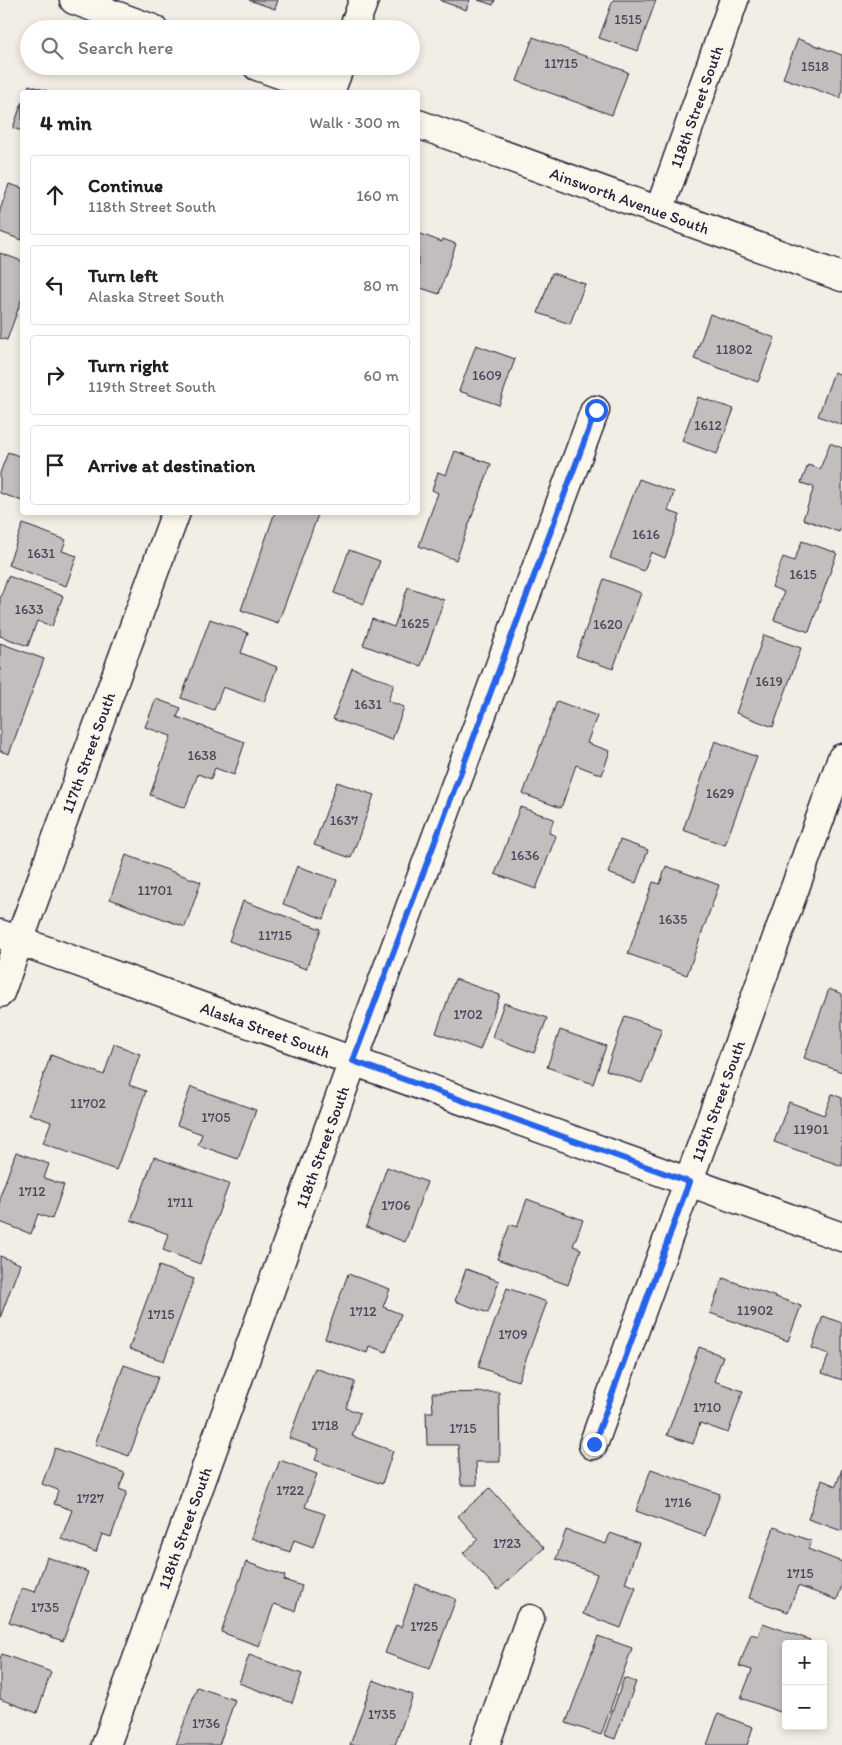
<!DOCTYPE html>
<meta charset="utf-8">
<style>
body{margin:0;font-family:Itim,sans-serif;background:#f6f6f6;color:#202124}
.controls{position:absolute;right:15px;bottom:15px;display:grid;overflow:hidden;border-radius:5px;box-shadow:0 2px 8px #0003}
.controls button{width:45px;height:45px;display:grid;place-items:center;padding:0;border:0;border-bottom:1px solid #e0e0e0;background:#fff;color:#202124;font:25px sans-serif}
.stop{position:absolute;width:15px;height:15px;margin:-11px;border:4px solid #2563eb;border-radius:50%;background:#fff}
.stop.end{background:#2563eb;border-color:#fff;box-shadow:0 1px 5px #0008}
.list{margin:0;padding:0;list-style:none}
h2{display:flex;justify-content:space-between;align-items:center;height:65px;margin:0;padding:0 20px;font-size:21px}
h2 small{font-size:16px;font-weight:400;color:#757577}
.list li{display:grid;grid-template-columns:32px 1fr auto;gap:15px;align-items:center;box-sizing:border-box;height:80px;margin:0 10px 10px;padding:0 10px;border:1px solid #e0e0e0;border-radius:5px}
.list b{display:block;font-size:19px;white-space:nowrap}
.list p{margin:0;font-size:16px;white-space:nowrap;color:#757577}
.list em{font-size:16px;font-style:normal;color:#757577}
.icon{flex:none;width:28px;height:28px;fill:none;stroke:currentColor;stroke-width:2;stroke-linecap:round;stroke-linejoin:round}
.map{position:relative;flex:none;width:842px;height:1745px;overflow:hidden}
.search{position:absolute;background:#fff;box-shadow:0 2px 8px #0003;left:20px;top:20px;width:400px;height:55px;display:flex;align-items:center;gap:12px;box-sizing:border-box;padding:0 18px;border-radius:28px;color:#757577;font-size:19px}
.panel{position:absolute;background:#fff;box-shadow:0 2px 8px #0003;left:20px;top:90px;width:400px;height:425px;border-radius:5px}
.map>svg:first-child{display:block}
.building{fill:#c2bebe;stroke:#22223b}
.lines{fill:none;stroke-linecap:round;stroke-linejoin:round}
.street-casing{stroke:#22223b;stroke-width:31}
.secondary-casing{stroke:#22223b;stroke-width:31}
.street{stroke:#fbf7ec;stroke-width:28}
.secondary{stroke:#fbf7ec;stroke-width:28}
.route{stroke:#2563eb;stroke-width:6}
.labels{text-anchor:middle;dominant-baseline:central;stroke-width:4.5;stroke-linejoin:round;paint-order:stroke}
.number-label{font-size:14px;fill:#4a495c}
.street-label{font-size:16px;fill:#22223b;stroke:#fbf7ec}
</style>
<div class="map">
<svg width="842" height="1745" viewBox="0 0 842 1745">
<rect width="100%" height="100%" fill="#f2eee5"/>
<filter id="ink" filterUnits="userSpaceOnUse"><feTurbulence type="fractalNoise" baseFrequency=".02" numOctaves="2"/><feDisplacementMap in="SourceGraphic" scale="10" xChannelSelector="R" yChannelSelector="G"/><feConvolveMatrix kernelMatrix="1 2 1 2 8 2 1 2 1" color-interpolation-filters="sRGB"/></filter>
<g filter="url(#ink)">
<!-- building -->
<g class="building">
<polygon points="249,0 278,0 275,9"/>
<polygon points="441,0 470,0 466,10 441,1"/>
<polygon points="478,0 495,0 493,5"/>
<polygon points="613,0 656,0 638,51 599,38"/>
<polygon points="533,37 628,72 612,115 517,81"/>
<polygon points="798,39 842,55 842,93 840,98 783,78"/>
<polygon points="29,85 50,92 26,92"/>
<polygon points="22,102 22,131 13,128"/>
<polygon points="9,184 22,188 22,240 0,232 0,210"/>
<polygon points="418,233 442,242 443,239 456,244 439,294 418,287"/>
<polygon points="0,253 22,261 22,298 7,340 0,338"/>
<polygon points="552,273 585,284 570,324 538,313"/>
<polygon points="710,314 775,338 758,382 694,359"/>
<polygon points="476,345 515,359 499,405 459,391"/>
<polygon points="834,372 842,375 842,425 818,416"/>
<polygon points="698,397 734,409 717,454 682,441"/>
<polygon points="830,443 842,448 842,524 839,532 803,519 814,487 801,483 808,465 820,469"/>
<polygon points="455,451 491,464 456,560 419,546 438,493 432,490 438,472 446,475"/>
<polygon points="8,452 22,457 22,501 0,493 0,473"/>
<polygon points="639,479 674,492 668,511 680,515 665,558 651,552 644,571 610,558"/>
<polygon points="275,512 319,512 278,623 241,610"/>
<polygon points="23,524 66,540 62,551 77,556 66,586 8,565"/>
<polygon points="802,541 837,553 809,632 774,620 784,592 772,587 783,557 794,561"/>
<polygon points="349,550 380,561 364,604 334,593"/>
<polygon points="8,576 63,596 52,626 37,621 28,646 0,636 0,598"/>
<polygon points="604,579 641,593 613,669 576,656"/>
<polygon points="408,587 444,600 421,666 363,645 372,619 394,627"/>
<polygon points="210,619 248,633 241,653 277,667 264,702 223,687 214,710 181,698"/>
<polygon points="764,635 801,648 773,727 736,713"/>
<polygon points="0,643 44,659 9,754 0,751"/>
<polygon points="352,668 394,684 388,701 404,707 392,740 333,719"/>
<polygon points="156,699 181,708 177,717 245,742 234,775 215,768 211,779 198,774 185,808 150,795 171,736 145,727"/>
<polygon points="557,701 597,716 587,743 610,751 602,775 576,765 561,808 523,794"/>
<polygon points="715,741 757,757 725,845 683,830"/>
<polygon points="337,782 374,795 351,858 314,845"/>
<polygon points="520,807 554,819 549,833 556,836 536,889 495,874"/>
<polygon points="620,840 648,850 636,883 608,873"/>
<polygon points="126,855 201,882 185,927 110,899"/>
<polygon points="297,866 337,880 324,919 283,904"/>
<polygon points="666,866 719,885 687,975 628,954 653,882 660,884"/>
<polygon points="243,901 321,929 306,969 229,941"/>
<polygon points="455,979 500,995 480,1050 436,1033"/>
<polygon points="829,989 842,994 842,1072 804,1058"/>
<polygon points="504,1003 547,1018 534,1053 492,1037"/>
<polygon points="625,1016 662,1029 642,1083 606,1070"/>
<polygon points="560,1030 606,1046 593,1084 547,1067"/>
<polygon points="114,1044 140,1054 129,1085 146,1091 116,1170 43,1143 51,1122 29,1114 51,1055 104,1075"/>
<polygon points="191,1087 256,1110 238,1159 198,1145 202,1134 177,1125"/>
<polygon points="832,1094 842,1098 842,1166 774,1142 789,1102 824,1115"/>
<polygon points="16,1152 49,1164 44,1178 64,1185 52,1219 38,1214 31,1234 0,1222 0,1196"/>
<polygon points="154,1157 229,1184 200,1264 163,1250 168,1234 131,1220"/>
<polygon points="387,1167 427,1182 405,1242 366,1227"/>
<polygon points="527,1199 583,1220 573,1246 581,1249 568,1285 497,1259 510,1224 517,1227"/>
<polygon points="0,1256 20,1264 0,1318"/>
<polygon points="159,1266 194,1279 164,1361 129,1349"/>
<polygon points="466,1269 499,1281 488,1313 455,1301"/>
<polygon points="348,1274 390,1289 383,1307 401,1314 386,1352 369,1346 367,1353 325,1338"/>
<polygon points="723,1278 801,1306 788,1341 710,1313"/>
<polygon points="507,1288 547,1302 518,1381 478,1367"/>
<polygon points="823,1316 842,1323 842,1380 822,1373 829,1354 812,1348"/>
<polygon points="699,1347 723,1356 714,1381 743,1391 728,1433 700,1423 693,1444 667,1435"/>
<polygon points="124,1365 158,1377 129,1456 95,1444"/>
<polygon points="315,1368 355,1382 346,1408 360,1413 352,1436 393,1451 382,1484 315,1460 319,1449 289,1438"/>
<polygon points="499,1392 500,1462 476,1462 477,1485 461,1485 458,1445 427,1445 426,1412 433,1412 432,1393"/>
<polygon points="55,1448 125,1473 119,1489 127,1492 111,1537 102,1534 96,1552 61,1539 72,1510 54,1504 58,1490 42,1484"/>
<polygon points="280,1460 317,1474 305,1507 325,1514 313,1547 294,1540 290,1552 251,1538"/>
<polygon points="651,1469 720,1494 705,1536 636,1511"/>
<polygon points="842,1469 842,1531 808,1519 822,1480 836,1486"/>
<polygon points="490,1488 544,1548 498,1590 463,1553 478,1539 458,1516"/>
<polygon points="774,1527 811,1541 808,1549 842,1562 842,1585 837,1600 798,1586 788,1612 749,1598"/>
<polygon points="566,1530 606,1544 610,1533 639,1543 625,1583 636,1587 621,1628 583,1614 597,1574 556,1559"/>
<polygon points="47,1557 88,1572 63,1641 9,1622 22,1588 35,1592"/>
<polygon points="246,1562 285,1576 284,1580 302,1586 295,1611 274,1604 259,1646 221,1632"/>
<polygon points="416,1584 456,1599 430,1669 385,1653 396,1625 401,1627"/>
<polygon points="763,1623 810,1640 808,1644 786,1644 786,1706 783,1713 741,1698 752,1670 739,1666 751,1634 758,1636"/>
<polygon points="598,1636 632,1648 601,1735 566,1723"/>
<polygon points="2,1654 51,1672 37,1713 0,1699 0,1659"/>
<polygon points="249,1655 302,1674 292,1703 239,1683"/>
<polygon points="624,1678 636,1682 615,1739 604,1735"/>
<polygon points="373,1680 413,1695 395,1745 350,1745"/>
<polygon points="197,1687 235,1700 219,1745 176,1745"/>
<polygon points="718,1714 753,1727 747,1745 707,1745"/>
</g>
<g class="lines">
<!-- street casing -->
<g class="street-casing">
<g id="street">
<polyline points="353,29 364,0"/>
<polyline points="330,92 340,66"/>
<path id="s1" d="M 659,211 L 734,0"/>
<path id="s2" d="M 0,934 L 842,1237"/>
<path id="s3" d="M 0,993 L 176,512"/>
<path id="s4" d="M 593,1445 L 842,758"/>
<path id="s5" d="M 106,1745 L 353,1061 L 595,410"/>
<polyline points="485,1745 530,1619"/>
</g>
</g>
<!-- secondary casing -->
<g class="secondary-casing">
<g id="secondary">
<polyline points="74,0 153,29"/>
<polyline points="257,66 330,92"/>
<path id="s6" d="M 418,124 L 842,277"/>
</g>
</g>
<!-- street -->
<use href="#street" class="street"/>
<!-- secondary -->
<use href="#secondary" class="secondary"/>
</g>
</g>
<g class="lines" filter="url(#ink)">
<!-- route -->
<polyline class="route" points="594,1444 689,1182 353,1061 596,410"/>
</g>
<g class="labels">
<!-- number labels -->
<g class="number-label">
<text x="628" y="19">1515</text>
<text x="561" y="63">11715</text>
<text x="815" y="66">1518</text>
<text x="734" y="349">11802</text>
<text x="487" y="375">1609</text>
<text x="708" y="425">1612</text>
<text x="646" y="534">1616</text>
<text x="41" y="553">1631</text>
<text x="803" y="574">1615</text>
<text x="29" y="609">1633</text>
<text x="415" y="623">1625</text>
<text x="608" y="624">1620</text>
<text x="769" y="681">1619</text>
<text x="368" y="704">1631</text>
<text x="202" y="755">1638</text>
<text x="720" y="793">1629</text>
<text x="344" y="820">1637</text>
<text x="525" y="855">1636</text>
<text x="155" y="890">11701</text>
<text x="673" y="919">1635</text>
<text x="275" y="935">11715</text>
<text x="468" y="1014">1702</text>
<text x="88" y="1103">11702</text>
<text x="216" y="1117">1705</text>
<text x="811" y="1129">11901</text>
<text x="32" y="1191">1712</text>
<text x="180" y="1202">1711</text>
<text x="396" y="1205">1706</text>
<text x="755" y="1310">11902</text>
<text x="363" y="1311">1712</text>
<text x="161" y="1314">1715</text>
<text x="513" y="1334">1709</text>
<text x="707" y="1407">1710</text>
<text x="325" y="1425">1718</text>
<text x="463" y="1428">1715</text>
<text x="290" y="1490">1722</text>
<text x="90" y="1498">1727</text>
<text x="678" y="1502">1716</text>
<text x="507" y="1543">1723</text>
<text x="800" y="1573">1715</text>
<text x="45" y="1607">1735</text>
<text x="424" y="1626">1725</text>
<text x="382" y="1714">1735</text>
<text x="206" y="1723">1736</text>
</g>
<!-- street labels -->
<g class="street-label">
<text stroke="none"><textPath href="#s1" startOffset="111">118th Street South</textPath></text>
<text stroke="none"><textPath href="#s6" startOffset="225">Ainsworth Avenue South</textPath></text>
<text stroke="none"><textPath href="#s3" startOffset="256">117th Street South</textPath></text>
<text stroke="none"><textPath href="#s2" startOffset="282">Alaska Street South</textPath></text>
<text stroke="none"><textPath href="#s4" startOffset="366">119th Street South</textPath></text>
<text stroke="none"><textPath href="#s5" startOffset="636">118th Street South</textPath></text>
<text stroke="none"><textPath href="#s5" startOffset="231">118th Street South</textPath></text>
</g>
</g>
</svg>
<div class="controls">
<button>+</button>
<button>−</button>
</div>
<div class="stop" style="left:596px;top:410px"></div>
<div class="stop end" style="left:594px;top:1444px"></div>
<div class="search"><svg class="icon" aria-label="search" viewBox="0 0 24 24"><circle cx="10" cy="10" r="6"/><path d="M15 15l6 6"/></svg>Search here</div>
<section class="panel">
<h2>4 min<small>Walk · 300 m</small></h2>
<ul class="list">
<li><svg class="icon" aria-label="ahead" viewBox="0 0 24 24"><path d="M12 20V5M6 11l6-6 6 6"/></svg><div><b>Continue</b><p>118th Street South</p></div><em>160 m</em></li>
<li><svg class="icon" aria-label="left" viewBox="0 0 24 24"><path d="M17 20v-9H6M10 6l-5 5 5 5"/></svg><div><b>Turn left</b><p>Alaska Street South</p></div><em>80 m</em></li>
<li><svg class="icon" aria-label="right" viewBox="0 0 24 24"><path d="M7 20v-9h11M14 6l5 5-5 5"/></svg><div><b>Turn right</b><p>119th Street South</p></div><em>60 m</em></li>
<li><svg class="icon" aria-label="arrive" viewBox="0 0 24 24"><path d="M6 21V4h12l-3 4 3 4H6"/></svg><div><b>Arrive at destination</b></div></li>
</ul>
</section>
</div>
